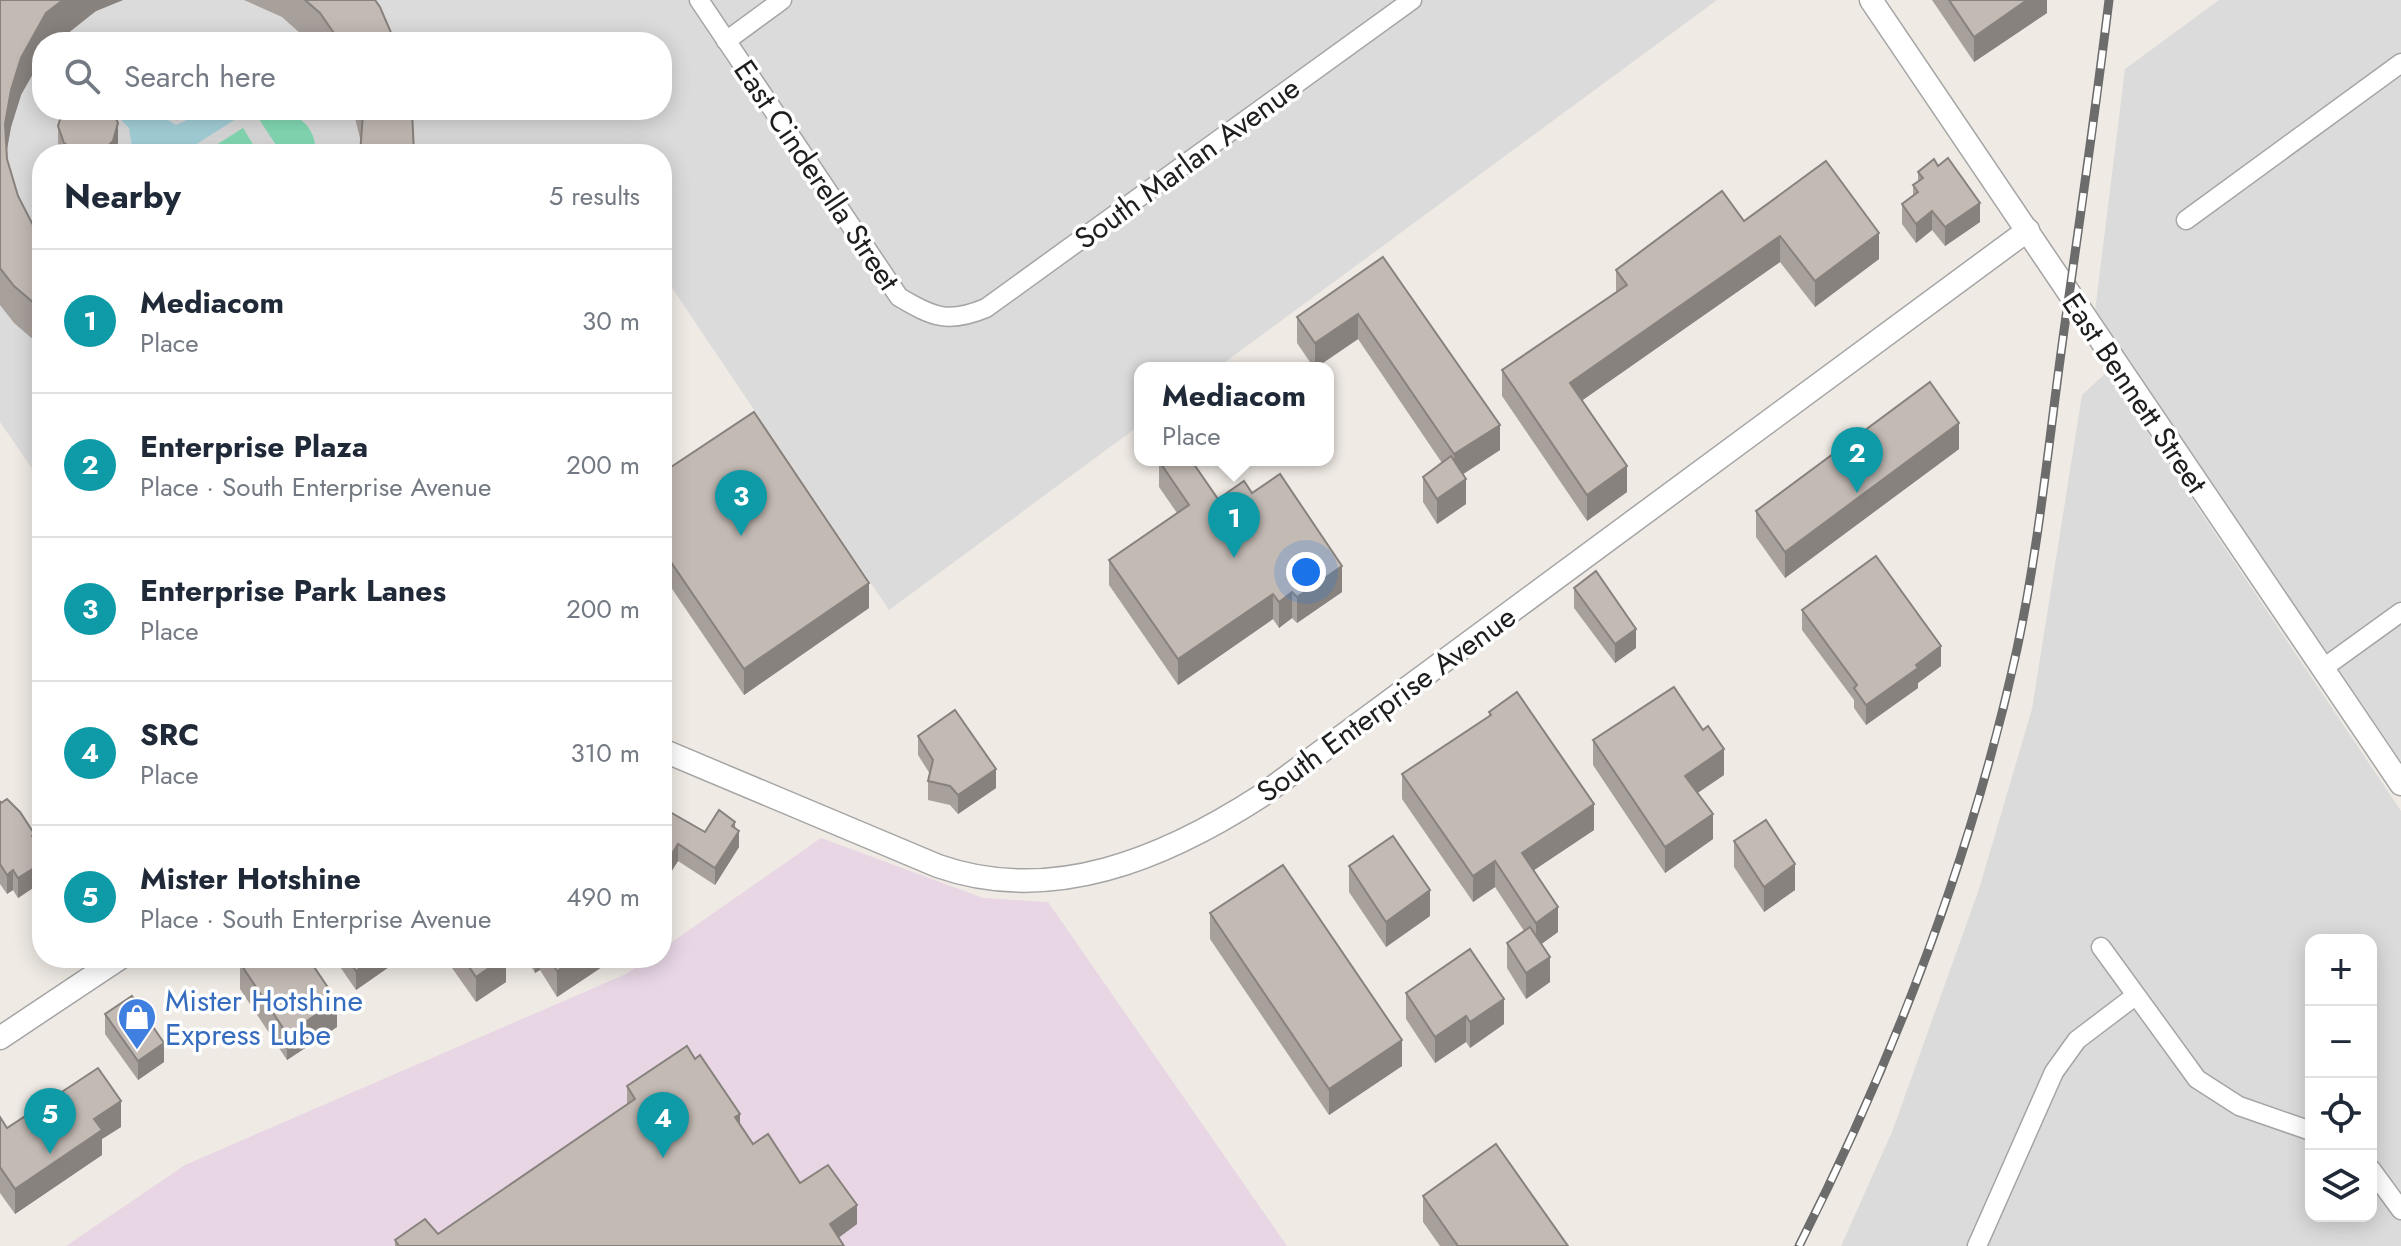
<!DOCTYPE html>
<meta charset="utf-8">
<style>
body{margin:0;font-family:Jost,sans-serif;background:#f6f6f7;color:#1f2937}
.controls{position:absolute;right:24px;bottom:24px;display:grid;overflow:hidden;border-radius:16px;box-shadow:0 4px 20px #0003}
.controls button{width:72px;height:72px;display:grid;place-items:center;padding:0;border:0;border-bottom:2px solid #e0e1e3;background:#fff;color:#1f2937;font:40px sans-serif}
.you{position:absolute;left:1306px;top:572px;width:28px;height:28px;margin:-20px;border:6px solid #fff;border-radius:50%;background:#1a73e8;box-shadow:0 0 0 12px #1a73e833}
.badge{display:grid;place-items:center;width:52px;height:52px;border-radius:50%;background:#7c3aed;color:#fff;font-size:26px;font-weight:700}
.pin{position:absolute;translate:-50% -66px;filter:drop-shadow(0 2px 4px #0008)}
.pin::after{content:'';position:absolute;top:42px;width:28px;height:24px;background:inherit;clip-path:polygon(0 0,100% 0,50% 100%)}
.popup{position:absolute;left:1134px;top:362px;width:200px;height:104px;box-sizing:border-box;display:grid;place-content:center;border-radius:16px;background:#fff;filter:drop-shadow(0 2px 6px #0005);font-size:26px;white-space:nowrap;color:#747a83}
.popup b{font-size:30px;color:#1f2937}
.popup::after{content:'';position:absolute;left:50%;top:100%;margin-left:-16px;border:16px solid transparent;border-top-color:#fff}
.list{margin:0;padding:0;list-style:none}
h2{display:flex;justify-content:space-between;align-items:center;height:104px;margin:0;padding:0 32px;font-size:34px}
h2 small{font-size:26px;font-weight:400;color:#747a83}
.list li{display:grid;grid-template-columns:52px 1fr auto;gap:24px;align-items:center;box-sizing:border-box;height:144px;padding:0 32px;border-top:2px solid #e0e1e3}
.list b{display:block;font-size:30px;white-space:nowrap}
.list p{margin:0;font-size:26px;white-space:nowrap;color:#747a83}
.list em{font-size:26px;font-style:normal;color:#747a83}
.icon{flex:none;width:44px;height:44px;fill:none;stroke:currentColor;stroke-width:2;stroke-linecap:round;stroke-linejoin:round}
.map{position:relative;flex:none;width:2401px;height:1246px;overflow:hidden}
.search{position:absolute;background:#fff;box-shadow:0 4px 20px #0003;left:32px;top:32px;width:640px;height:88px;display:flex;align-items:center;gap:20px;box-sizing:border-box;padding:0 28px;border-radius:32px;color:#747a83;font-size:30px}
.panel{position:absolute;background:#fff;box-shadow:0 4px 20px #0003;left:32px;top:144px;width:640px;height:824px;border-radius:32px}
.map>svg:first-child{display:block}
.residential{fill:#dcdbdb;fill-rule:evenodd}
.industrial{fill:#e8d6e5}
.pitch{fill:#84dcb5}
.water{fill:#a5d2db}
.lines{fill:none;stroke-linecap:round;stroke-linejoin:round}
.minor-casing{stroke:#a5a5a5;stroke-width:21}
.tertiary-casing{stroke:#a5a5a5;stroke-width:25}
.minor{stroke:#fff;stroke-width:18}
.tertiary{stroke:#fff;stroke-width:22}
.rail-casing{stroke:#6c6c6c;stroke-width:9}
.rail{stroke:#fff;stroke-width:6;stroke-dasharray:18;stroke-linecap:butt}
.wall{fill:#a8a09b}
.shaded-wall{fill:#88827e}
.building{fill:#c3bab4;stroke:#88827e;stroke-width:2}
.labels{text-anchor:middle;dominant-baseline:central;stroke-width:7;stroke-linejoin:round;paint-order:stroke}
.street-label{font-size:30px;fill:#1e1e1e;stroke:#fff}
.shop-label{font-size:30px;fill:#366cbe;stroke:#fff;text-anchor:start}
</style>
<div class="map">
<svg width="2401" height="1246" viewBox="0 0 2401 1246">
<rect width="100%" height="100%" fill="#efeae4"/>
<!-- residential -->
<g class="residential">
<path d="M 0,0 L 1717,0 L 1217,368 L 1140,368 L 1140,425 L 889,610 L 662,273 L 662,154 L 42,154 L 42,483 L 0,422 ZM 42,42 L 662,42 L 662,110 L 42,110 Z"/>
<polygon points="2219,0 2401,0 2401,761 2095,311 2125,69"/>
<path d="M 2107,372 L 2401,811 L 2401,1246 L 1841,1246 L 1892,1132 L 1979,889 L 2032,709 L 2082,395 ZM 2311,940 L 2371,940 L 2371,1216 L 2311,1216 Z"/>
</g>
<!-- industrial -->
<polygon class="industrial" points="821,838 983,898 1048,902 1287,1246 66,1246 185,1165 626,974 650,958 662,958 662,949"/>
<!-- pitch -->
<g class="pitch">
<path d="M 253,110 C 285,110 315,114 316,154 L 282,154 Z"/>
<polygon points="243,128 259,154 202,154"/>
</g>
<!-- water -->
<polygon class="water" points="111,110 152,110 176,125 187,120 185,116 195,110 250,110 181,154 133,154 129,128"/>
<g class="lines">
<!-- minor casing -->
<g class="minor-casing">
<g id="minor">
<path d="M 699,0 L 899,297 C 933,317 948,324 986,308 L 1412,0"/>
<polyline points="726,41 782,0"/>
<polyline points="2186,220 2401,63"/>
<polyline points="2322,669 2401,612"/>
<polyline points="2101,947 2197,1079 2239,1106 2311,1131"/>
<polyline points="2371,1169 2401,1210"/>
<polyline points="1977,1246 2054,1072 2077,1040 2135,996"/>
</g>
</g>
<!-- tertiary casing -->
<g class="tertiary-casing">
<g id="tertiary">
<polyline points="1871,0 2401,784"/>
<path d="M 662,750 L 938,866 C 1052,906 1165,858 1261,796 L 2028,230"/>
<polyline points="0,1038 120,958"/>
</g>
</g>
<!-- minor -->
<use href="#minor" class="minor"/>
<!-- tertiary -->
<use href="#tertiary" class="tertiary"/>
<!-- rail casing -->
<g class="rail-casing">
<path id="rail" d="M 1799,1246 C 1894,1058 1972,855 2017,649 C 2042,532 2051,414 2069,296 C 2083,197 2097,99 2109,0"/>
</g>
<!-- rail -->
<use href="#rail" class="rail"/>
</g>
<!-- wall -->
<g class="wall">
<polygon points="0,0 123,0 96,11 42,42 21,95 11,127 6,153 7,159 18,196 36,231 42,237 42,347 14,323 0,305"/>
<polygon points="244,0 375,0 395,42 310,42 282,17"/>
<polygon points="1932,0 2047,0 2047,13 1974,62"/>
<polygon points="353,110 412,110 361,142"/>
<polygon points="58,126 118,143 115,154 61,154 58,145"/>
<polygon points="1918,172 1980,222 1945,246 1932,230 1916,243 1902,224 1902,204 1913,195 1913,185 1918,181"/>
<polygon points="1744,221 1879,259 1815,307 1780,262 1582,400 1627,492 1587,521 1502,396 1502,370 1616,292 1616,270"/>
<polygon points="1383,257 1500,450 1463,474 1466,504 1437,524 1423,502 1423,477 1442,463 1358,339 1316,368 1314,368 1297,343 1297,317"/>
<polygon points="1959,449 1785,578 1756,537 1756,511"/>
<polygon points="1159,461 1218,499 1252,493 1342,592 1297,623 1292,618 1279,628 1273,619 1178,685 1109,585 1109,560 1177,513 1159,487"/>
<polygon points="662,473 869,608 744,695 662,574"/>
<polygon points="1574,588 1636,648 1615,663 1574,608"/>
<polygon points="1802,610 1941,666 1918,683 1918,688 1866,725 1854,708 1854,700 1802,630"/>
<polygon points="1489,712 1594,830 1534,870 1558,932 1541,944 1550,982 1526,999 1507,968 1507,943 1524,931 1495,887 1473,902 1402,799 1402,774 1489,716"/>
<polygon points="918,736 996,788 958,814 950,805 928,800 928,781 930,774 918,755"/>
<polygon points="1593,740 1724,775 1698,793 1713,839 1665,873 1593,765"/>
<polygon points="0,801 35,841 42,851 42,882 18,898 13,890 7,894 0,884"/>
<polygon points="662,809 705,832 735,828 739,847 715,885 678,861 664,883 662,882"/>
<polygon points="1734,841 1795,890 1764,912 1734,867"/>
<polygon points="1349,866 1430,916 1386,947 1349,892"/>
<polygon points="1210,913 1402,1066 1329,1115 1210,939"/>
<polygon points="334,958 389,958 389,967 356,990"/>
<polygon points="445,958 506,958 506,982 476,1002"/>
<polygon points="526,958 614,958 614,959 557,997 540,970 535,973"/>
<polygon points="240,963 337,1027 287,1060 240,989"/>
<polygon points="1406,993 1504,1024 1470,1048 1466,1042 1435,1063 1406,1019"/>
<polygon points="105,1014 164,1062 138,1080 105,1034"/>
<polygon points="627,1086 740,1125 753,1144 800,1183 857,1224 838,1238 844,1246 395,1246 395,1240 438,1234 627,1104"/>
<polygon points="0,1117 7,1128 121,1127 102,1139 102,1155 15,1214 0,1193"/>
<polygon points="1423,1196 1568,1246 1440,1246 1423,1222"/>
</g>
<!-- shaded-wall -->
<g class="shaded-wall">
<polygon points="63,0 123,0 96,11 57,42 42,42 42,58 21,95 11,127 5,161 5,124 11,90 21,58 46,13"/>
<polygon points="2027,0 2047,0 2047,13 1974,62 1974,37"/>
<polygon points="118,123 118,143 115,154 91,154"/>
<polygon points="1980,203 1980,222 1945,246 1945,227"/>
<polygon points="1932,211 1932,230 1916,243 1916,224"/>
<polygon points="1879,233 1879,259 1815,307 1815,281"/>
<polygon points="1780,236 1780,262 1570,409 1570,383"/>
<polygon points="1358,314 1358,339 1315,368 1315,343"/>
<polygon points="1959,423 1959,449 1785,578 1785,552"/>
<polygon points="1500,425 1500,450 1454,480 1454,454"/>
<polygon points="1627,466 1627,492 1587,521 1587,495"/>
<polygon points="1466,479 1466,504 1437,524 1437,499"/>
<polygon points="1342,566 1342,592 1297,623 1297,597"/>
<polygon points="869,583 869,608 744,695 744,669"/>
<polygon points="1292,592 1292,618 1279,628 1279,602"/>
<polygon points="1273,594 1273,619 1178,685 1178,659"/>
<polygon points="1636,629 1636,648 1615,663 1615,644"/>
<polygon points="1941,646 1941,666 1918,683 1918,688 1866,725 1866,705 1916,665"/>
<polygon points="1724,749 1724,775 1685,801 1685,776"/>
<polygon points="996,769 996,788 958,814 958,795"/>
<polygon points="1594,804 1594,830 1522,878 1522,853"/>
<polygon points="1713,814 1713,839 1665,873 1665,847"/>
<polygon points="735,822 735,837 739,831 739,847 715,885 715,868"/>
<polygon points="678,844 678,861 664,883 664,867"/>
<polygon points="42,851 42,882 18,898 18,878 36,855"/>
<polygon points="1495,861 1495,887 1473,902 1473,876"/>
<polygon points="1795,864 1795,890 1764,912 1764,887"/>
<polygon points="13,870 13,890 7,894 7,875"/>
<polygon points="1430,890 1430,916 1386,947 1386,922"/>
<polygon points="1558,907 1558,932 1536,948 1536,923"/>
<polygon points="1550,957 1550,982 1526,999 1526,973"/>
<polygon points="374,958 389,958 389,967 356,990 356,971"/>
<polygon points="503,958 506,958 506,982 476,1002 476,977"/>
<polygon points="535,958 540,958 540,970 535,973"/>
<polygon points="577,958 614,959 557,997 557,971"/>
<polygon points="1504,999 1504,1024 1470,1048 1470,1022"/>
<polygon points="337,1001 337,1027 287,1060 287,1034"/>
<polygon points="1466,1016 1466,1042 1435,1063 1435,1037"/>
<polygon points="1402,1040 1402,1066 1329,1115 1329,1089"/>
<polygon points="164,1043 164,1062 138,1080 138,1061"/>
<polygon points="121,1101 121,1127 102,1139 102,1155 15,1214 15,1189 94,1119"/>
<polygon points="740,1114 740,1133 735,1117"/>
<polygon points="857,1205 857,1224 830,1244 830,1224"/>
</g>
<!-- building -->
<g class="building">
<polygon points="0,0 63,0 46,13 21,58 11,90 5,124 7,159 18,196 36,231 42,237 42,310 14,286 0,268"/>
<polygon points="305,0 375,0 380,7 395,42 340,42 320,13"/>
<polygon points="1949,0 2027,0 1974,37"/>
<polygon points="63,110 112,110 118,123 113,141 106,148 91,154 80,153 64,143 58,126"/>
<polygon points="362,110 412,110 414,154 360,154 363,114"/>
<polygon points="1948,158 1980,203 1945,227 1932,211 1916,224 1902,204 1918,192 1913,185 1923,178 1918,172 1934,159 1938,166"/>
<polygon points="1826,161 1879,233 1815,281 1780,236 1570,383 1627,466 1587,495 1502,370 1627,285 1616,270 1722,191 1744,221"/>
<polygon points="1383,257 1500,425 1454,454 1358,314 1315,343 1297,317"/>
<polygon points="1930,382 1959,423 1785,552 1756,511"/>
<polygon points="754,412 869,583 744,669 662,549 662,473"/>
<polygon points="1451,456 1466,479 1437,499 1423,477"/>
<polygon points="1161,460 1191,460 1218,499 1244,481 1252,493 1280,474 1342,566 1297,597 1292,592 1279,602 1273,594 1178,659 1109,560 1189,505 1159,461"/>
<polygon points="1876,556 1941,646 1916,665 1918,668 1866,705 1854,688 1857,685 1802,610"/>
<polygon points="1596,571 1636,629 1615,644 1574,588"/>
<polygon points="1674,687 1703,730 1708,726 1724,749 1685,776 1713,814 1665,847 1593,740"/>
<polygon points="1517,692 1594,804 1522,853 1558,907 1536,923 1495,861 1473,876 1402,774 1491,715 1489,712"/>
<polygon points="955,710 996,769 958,795 950,786 928,781 933,760 918,736"/>
<polygon points="7,799 20,812 35,835 32,836 42,851 36,855 42,863 18,878 13,870 7,875 0,864 0,801 1,803"/>
<polygon points="663,808 705,832 719,810 735,822 732,826 739,831 715,868 678,844 664,867 662,866"/>
<polygon points="1766,820 1795,864 1764,887 1734,841"/>
<polygon points="1393,836 1430,890 1386,922 1349,866"/>
<polygon points="1283,865 1402,1040 1329,1089 1210,913"/>
<polygon points="1530,927 1550,957 1526,973 1507,943"/>
<polygon points="1470,949 1504,999 1470,1022 1466,1016 1435,1037 1406,993"/>
<polygon points="248,958 308,958 337,1001 287,1034 240,963"/>
<polygon points="347,958 374,958 356,971"/>
<polygon points="463,958 503,958 476,977"/>
<polygon points="548,958 577,958 557,971"/>
<polygon points="132,996 164,1043 138,1061 105,1014"/>
<polygon points="687,1046 695,1059 700,1055 740,1114 735,1117 753,1144 768,1134 800,1183 828,1165 857,1205 830,1224 844,1246 399,1246 395,1240 425,1219 438,1234 635,1099 627,1086"/>
<polygon points="98,1068 121,1101 94,1119 102,1130 15,1189 0,1167 0,1117 7,1128"/>
<polygon points="1496,1144 1568,1246 1458,1246 1423,1196"/>
</g>
<!-- icons -->
<defs>
<g id="shop-pin" transform="scale(2)"><path d="M0 17L-7.5 6A9.5 9.5 0 1 1 7.5 6Z" fill="#3f7fe0" stroke="#fff"/><path d="M-5-2.5h2.3a2.7 3.5 0 0 1 5.4 0H5L5.5 6h-11ZM-1.5-2.5h3a1.5 2.3 0 0 0-3 0Z" fill="#fff"/></g>
</defs>
<g fill-rule="evenodd">
<use href="#shop-pin" x="137" y="1017"/>
</g>
<g class="labels">
<!-- street labels -->
<g class="street-label">
<text transform="translate(1187 163) rotate(-36)">South Marlan Avenue</text>
<text transform="translate(817 175) rotate(56)">East Cinderella Street</text>
<text transform="translate(2135 393) rotate(56)">East Bennett Street</text>
<text transform="translate(1386 704) rotate(-36)">South Enterprise Avenue</text>
</g>
<!-- shop labels -->
<g class="shop-label">
<text x="165" y="1000">Mister Hotshine<tspan x="165" dy="34">Express Lube</tspan></text>
</g>
</g>
</svg>
<div class="controls">
<button>+</button>
<button>−</button>
<button><svg class="icon" aria-label="locate" viewBox="0 0 24 24"><circle cx="12" cy="12" r="6"/><path d="M12 2v4M12 18v4M2 12h4M18 12h4"/></svg></button>
<button><svg class="icon" aria-label="layers" viewBox="0 0 24 24"><path d="M12 4l9 5-9 5-9-5zM3 14l9 5 9-5"/></svg></button>
</div>
<div class="you"></div>
<div class="pin badge" style="left:1234px;top:558px;background:#0f9aa8">1</div>
<div class="popup"><b>Mediacom</b>Place</div>
<div class="pin badge" style="left:1857px;top:493px;background:#0f9aa8">2</div>
<div class="pin badge" style="left:741px;top:536px;background:#0f9aa8">3</div>
<div class="pin badge" style="left:663px;top:1158px;background:#0f9aa8">4</div>
<div class="pin badge" style="left:50px;top:1154px;background:#0f9aa8">5</div>
<div class="search"><svg class="icon" aria-label="search" viewBox="0 0 24 24"><circle cx="10" cy="10" r="6"/><path d="M15 15l6 6"/></svg>Search here</div>
<section class="panel">
<h2>Nearby<small>5 results</small></h2>
<ul class="list">
<li><span class="badge" style="background:#0f9aa8">1</span><div><b>Mediacom</b><p>Place</p></div><em>30 m</em></li>
<li><span class="badge" style="background:#0f9aa8">2</span><div><b>Enterprise Plaza</b><p>Place · South Enterprise Avenue</p></div><em>200 m</em></li>
<li><span class="badge" style="background:#0f9aa8">3</span><div><b>Enterprise Park Lanes</b><p>Place</p></div><em>200 m</em></li>
<li><span class="badge" style="background:#0f9aa8">4</span><div><b>SRC</b><p>Place</p></div><em>310 m</em></li>
<li><span class="badge" style="background:#0f9aa8">5</span><div><b>Mister Hotshine</b><p>Place · South Enterprise Avenue</p></div><em>490 m</em></li>
</ul>
</section>
</div>
